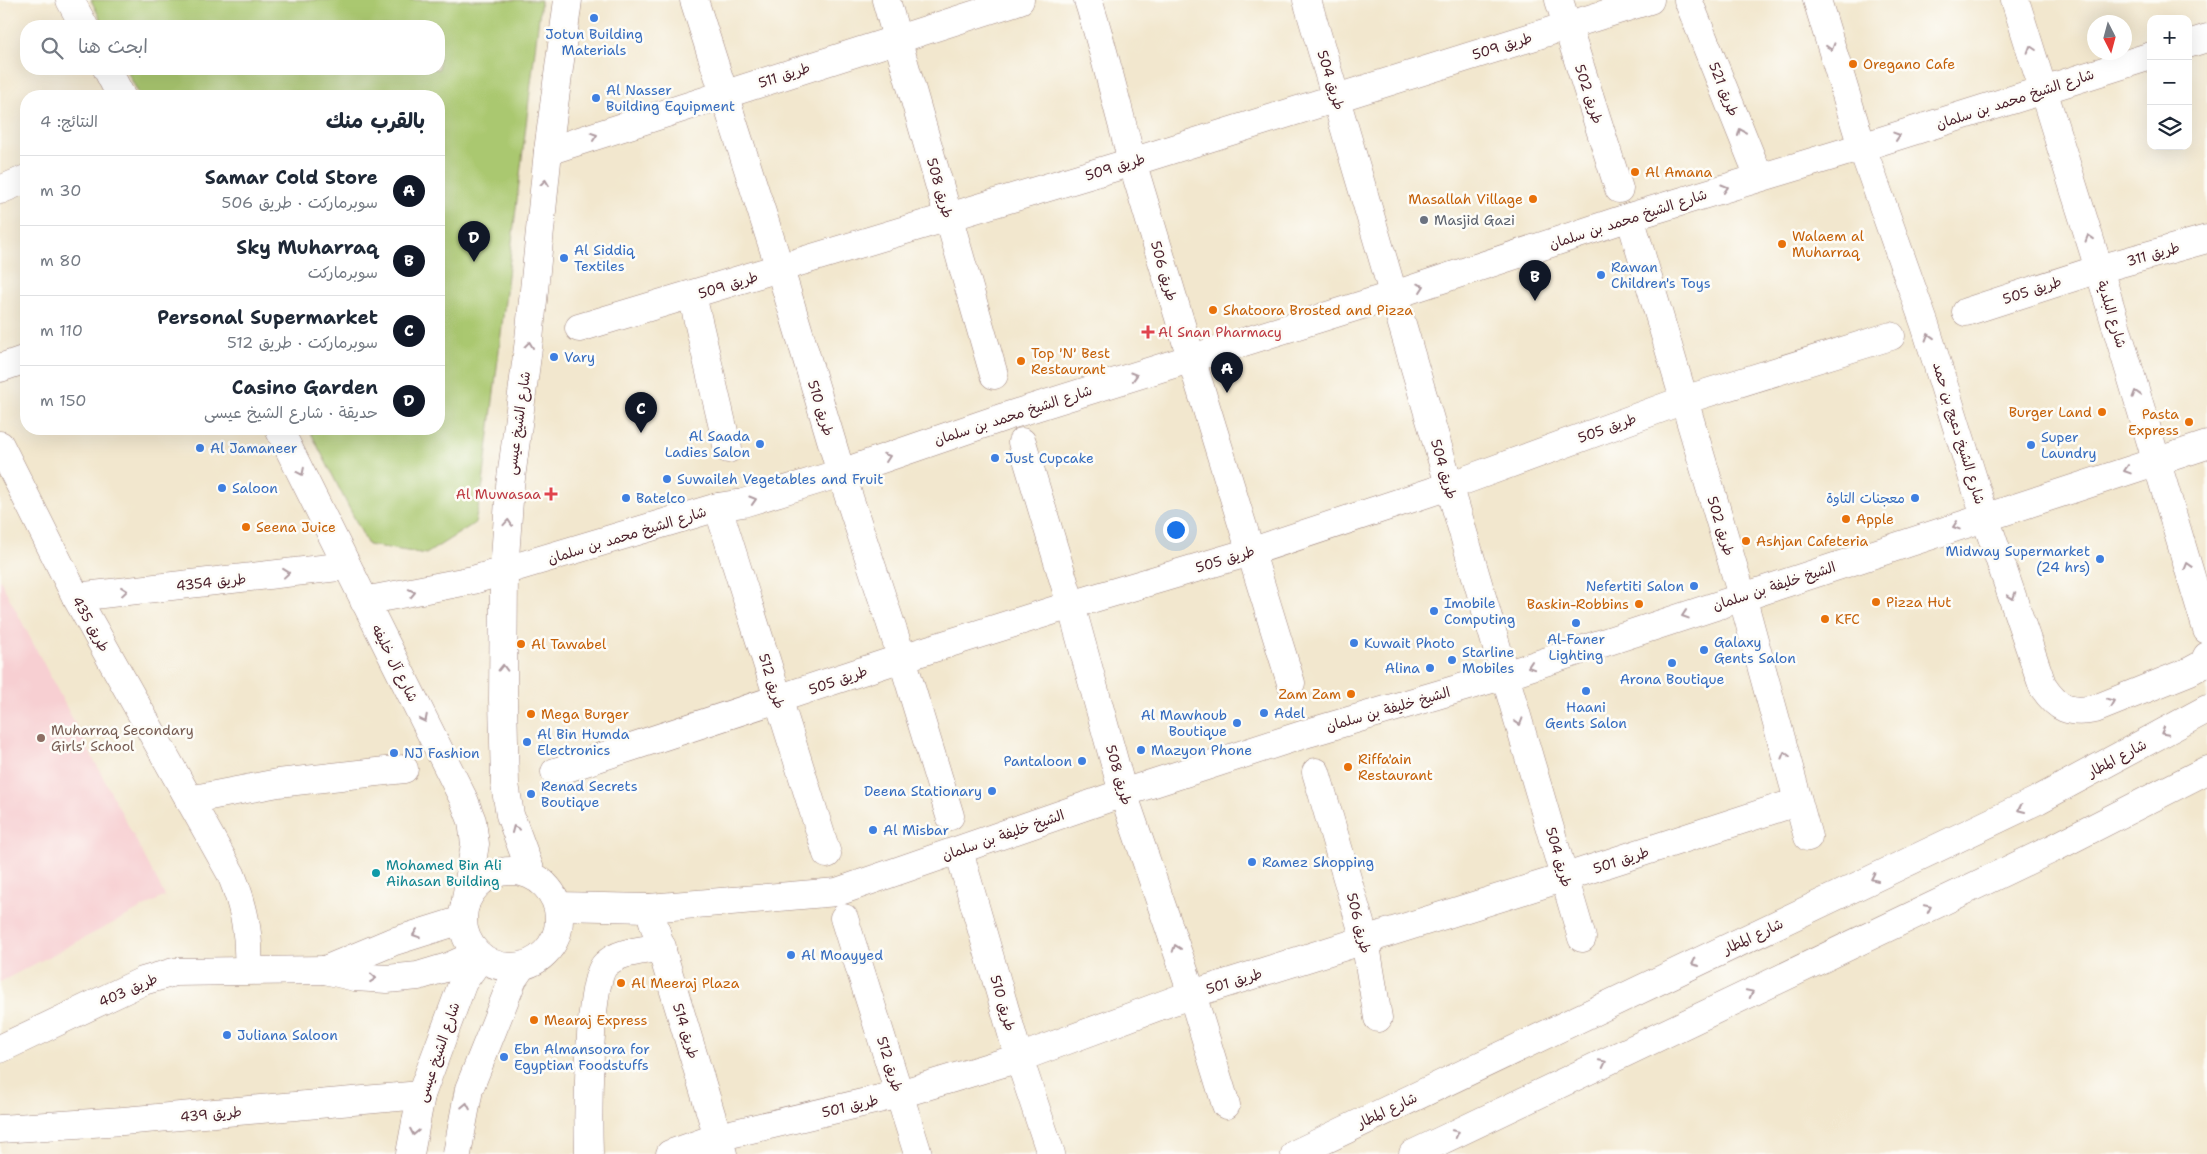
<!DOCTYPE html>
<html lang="ar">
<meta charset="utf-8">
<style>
body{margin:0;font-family:"Shantell Sans","Playpen Sans Arabic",sans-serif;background:#f6f6f7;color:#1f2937;direction:rtl}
.controls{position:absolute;right:15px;top:15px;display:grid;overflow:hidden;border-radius:10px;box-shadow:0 5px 20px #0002}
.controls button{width:45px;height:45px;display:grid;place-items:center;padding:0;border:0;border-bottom:1px solid #e0e1e3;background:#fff;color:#1f2937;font:25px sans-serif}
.compass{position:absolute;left:2087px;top:15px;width:45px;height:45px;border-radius:50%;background:#fff;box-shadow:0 5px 20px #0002;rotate:174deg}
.you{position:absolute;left:1175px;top:529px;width:18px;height:18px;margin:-12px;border:4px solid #fff;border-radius:50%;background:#1a73e8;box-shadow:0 0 0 8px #1a73e833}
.badge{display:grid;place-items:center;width:32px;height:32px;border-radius:50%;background:#111827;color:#fff;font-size:16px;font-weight:700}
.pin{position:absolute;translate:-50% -41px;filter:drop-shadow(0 1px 2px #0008)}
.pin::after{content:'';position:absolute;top:26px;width:18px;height:15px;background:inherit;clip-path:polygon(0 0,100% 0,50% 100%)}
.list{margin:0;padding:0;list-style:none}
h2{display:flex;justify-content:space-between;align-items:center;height:65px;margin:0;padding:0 20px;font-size:21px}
h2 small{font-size:16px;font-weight:400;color:#747a83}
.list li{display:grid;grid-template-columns:32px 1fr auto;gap:15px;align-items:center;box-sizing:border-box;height:70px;padding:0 20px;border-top:1px solid #e0e1e3}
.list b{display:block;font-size:19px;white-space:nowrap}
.list p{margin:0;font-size:16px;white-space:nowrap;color:#747a83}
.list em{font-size:16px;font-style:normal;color:#747a83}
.icon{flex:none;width:28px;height:28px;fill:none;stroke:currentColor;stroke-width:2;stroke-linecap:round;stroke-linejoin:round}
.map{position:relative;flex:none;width:2207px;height:1154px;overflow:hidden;direction:ltr}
.search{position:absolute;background:#fff;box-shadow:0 5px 20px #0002;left:20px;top:20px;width:425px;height:55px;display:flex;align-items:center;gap:12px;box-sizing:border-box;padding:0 18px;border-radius:20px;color:#747a83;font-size:19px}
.panel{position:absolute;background:#fff;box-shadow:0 5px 20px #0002;left:20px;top:90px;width:425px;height:345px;border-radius:20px;direction:rtl}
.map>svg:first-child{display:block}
.built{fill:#f7cfd2}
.green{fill:#aac86f;stroke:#7a744d}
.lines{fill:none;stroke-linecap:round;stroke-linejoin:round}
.minor-casing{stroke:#9e837c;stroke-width:29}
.tertiary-casing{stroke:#9e837c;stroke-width:29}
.primary-casing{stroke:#9e837c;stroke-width:29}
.minor{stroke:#fff;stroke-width:28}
.tertiary{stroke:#fff;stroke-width:28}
.primary{stroke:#fff;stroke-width:28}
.oneway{stroke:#ae9aa0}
.shop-dot{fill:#3f7fe0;stroke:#fdfcf7;stroke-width:2}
.food-dot{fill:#e8710a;stroke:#fdfcf7;stroke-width:2}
.worship-dot{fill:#6b7280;stroke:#fdfcf7;stroke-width:2}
.health-dot{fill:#e0444e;stroke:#fdfcf7;stroke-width:2}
.education-dot{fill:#8d6e63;stroke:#fdfcf7;stroke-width:2}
.culture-dot{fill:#0f9aa8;stroke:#fdfcf7;stroke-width:2}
.labels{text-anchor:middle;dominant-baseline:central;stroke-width:5;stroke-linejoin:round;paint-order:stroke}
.shop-label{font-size:14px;fill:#366cbe;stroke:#fdfcf7;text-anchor:start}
.street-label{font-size:14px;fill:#4a1f2b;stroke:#fdfcf7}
.food-label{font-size:14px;fill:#c56008;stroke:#fdfcf7;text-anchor:start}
.worship-label{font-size:14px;fill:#5b616d;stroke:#fdfcf7;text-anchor:start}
.health-label{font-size:14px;fill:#be3a42;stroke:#fdfcf7;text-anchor:start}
.education-label{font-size:14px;fill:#785e54;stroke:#fdfcf7;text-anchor:start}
.culture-label{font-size:14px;fill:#0d838f;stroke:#fdfcf7;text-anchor:start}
</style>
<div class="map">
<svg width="2207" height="1154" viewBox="0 0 2207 1154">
<rect width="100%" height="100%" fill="#fdfcf7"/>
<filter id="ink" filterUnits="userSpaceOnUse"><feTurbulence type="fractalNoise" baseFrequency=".02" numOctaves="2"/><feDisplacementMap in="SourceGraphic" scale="10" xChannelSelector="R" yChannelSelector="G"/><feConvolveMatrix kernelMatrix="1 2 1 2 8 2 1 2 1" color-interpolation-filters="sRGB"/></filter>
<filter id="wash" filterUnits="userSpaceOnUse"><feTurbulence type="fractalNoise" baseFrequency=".0096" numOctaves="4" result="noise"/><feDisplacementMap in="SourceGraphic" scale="20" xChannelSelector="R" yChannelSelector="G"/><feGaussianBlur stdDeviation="1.12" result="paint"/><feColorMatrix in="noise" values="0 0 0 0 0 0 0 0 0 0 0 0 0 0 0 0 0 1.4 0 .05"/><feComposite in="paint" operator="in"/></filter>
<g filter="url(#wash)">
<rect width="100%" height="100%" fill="#f2e7ce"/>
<!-- built -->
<polygon class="built" points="0,580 165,896 0,982"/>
<!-- green -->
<polygon class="green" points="91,0 541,0 483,484 475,523 426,554 368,545 309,429 439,429 439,96 140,96 126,69 439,69 439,26 104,26"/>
</g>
<g filter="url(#ink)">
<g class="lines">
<!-- minor casing -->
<g class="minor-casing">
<g id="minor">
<polyline points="694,0 780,269 841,473 902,658 950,816"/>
<polyline points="886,0 994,375"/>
<path d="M 1088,0 C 1106,56 1118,112 1134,168 C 1185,340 1238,512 1291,683"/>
<polyline points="1307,0 1582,938"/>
<polyline points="1559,0 1619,189"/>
<polyline points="1688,0 1759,177"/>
<path d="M 1817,0 L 1862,147 L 1925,325 L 1985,517 L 2043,687 C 2058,709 2069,714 2095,709 L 2190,671 L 2203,664 L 2207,656"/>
<polyline points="2015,0 2099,269 2207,630"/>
<polyline points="548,151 1020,0"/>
<polyline points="0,190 26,179"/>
<polyline points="1630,217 1742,596 1808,837"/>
<polyline points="692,295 728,449"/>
<polyline points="1966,312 2099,269 2207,239"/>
<polyline points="579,328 1132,162 1650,0"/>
<polyline points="0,368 26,359"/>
<polyline points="1022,442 1071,605 1123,793 1192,994 1226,1105"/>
<path d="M 0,445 L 76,597 L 231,874 C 244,906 250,935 248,970"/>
<polyline points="718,507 827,854"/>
<polyline points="76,597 347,566"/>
<polyline points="555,772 902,658 1071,605 1250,552 1449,486 1684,400 1891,336"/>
<polyline points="1316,772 1365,940 1378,1018"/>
<polyline points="189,800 278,783 404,769"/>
<polyline points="959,851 1019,1058 1051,1154"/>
<polyline points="649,908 723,1154"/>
<polyline points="844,918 918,1154"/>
<polyline points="0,1129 123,1121 421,1095"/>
<path d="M 589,1154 C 588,1124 587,983 605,965 C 619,951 642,951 662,947"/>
<polyline points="670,1154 718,1137 900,1094 1019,1058 1192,994 1566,877 1797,802"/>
</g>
</g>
<!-- tertiary casing -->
<g class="tertiary-casing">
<g id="tertiary">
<polyline points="70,0 84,26"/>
<polyline points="2188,44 2207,38"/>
<polyline points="107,69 121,96"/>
<polyline points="279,429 464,800 472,821 475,844 465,905"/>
<polyline points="364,601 473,580 718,507 743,503 841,473 1004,417 1394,295 1630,217 1862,147 2151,56"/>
<circle cx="511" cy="919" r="48"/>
<polyline points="532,875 510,815 505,784 503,700 504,572 510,486 529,340 548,151 568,0"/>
<polyline points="558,906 649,908 837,892 1123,793 1308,733 1505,675 2207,445"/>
<polyline points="325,970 392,942 462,920"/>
<polyline points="0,1049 143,981 174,972 325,970 355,977 387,979 418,976 448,967 477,954"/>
<polyline points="410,1154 421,1095 463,982 481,957"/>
<polyline points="457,1154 469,1089 513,979 522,966"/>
</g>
</g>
<!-- primary casing -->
<g class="primary-casing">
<g id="primary">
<polyline points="1295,1154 2038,800 2207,709"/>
<polyline points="1413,1154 2052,849 2207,770"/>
</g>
</g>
<!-- minor -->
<use href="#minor" class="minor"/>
<!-- tertiary -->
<use href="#tertiary" class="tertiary"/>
<!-- primary -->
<use href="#primary" class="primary"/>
</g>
<!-- one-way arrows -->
<defs><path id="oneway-chevron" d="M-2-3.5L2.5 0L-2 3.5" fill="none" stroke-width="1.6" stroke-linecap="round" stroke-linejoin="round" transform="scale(1.25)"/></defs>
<g class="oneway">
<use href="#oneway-chevron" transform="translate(1831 47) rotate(73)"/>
<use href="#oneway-chevron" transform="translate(2031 49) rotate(-108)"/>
<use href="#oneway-chevron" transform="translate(1741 132) rotate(-112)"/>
<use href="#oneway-chevron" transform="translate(594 136) rotate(-18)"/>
<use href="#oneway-chevron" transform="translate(1897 136) rotate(-18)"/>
<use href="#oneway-chevron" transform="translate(545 183) rotate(-84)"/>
<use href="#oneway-chevron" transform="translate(1725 188) rotate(-17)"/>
<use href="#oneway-chevron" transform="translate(2089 238) rotate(-107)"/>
<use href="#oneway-chevron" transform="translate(1421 287) rotate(-19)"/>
<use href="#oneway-chevron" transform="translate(1929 337) rotate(-107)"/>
<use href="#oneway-chevron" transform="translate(529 345) rotate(-83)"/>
<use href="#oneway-chevron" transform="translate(1134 376) rotate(-17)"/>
<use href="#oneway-chevron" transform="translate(2136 394) rotate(-107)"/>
<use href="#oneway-chevron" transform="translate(887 457) rotate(-19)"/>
<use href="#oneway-chevron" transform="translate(2127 470) rotate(162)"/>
<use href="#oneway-chevron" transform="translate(301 472) rotate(64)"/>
<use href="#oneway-chevron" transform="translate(753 500) rotate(-17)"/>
<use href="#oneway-chevron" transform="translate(508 523) rotate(-86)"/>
<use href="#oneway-chevron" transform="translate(1956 526) rotate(162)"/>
<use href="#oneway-chevron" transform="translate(2188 566) rotate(-107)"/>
<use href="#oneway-chevron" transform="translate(286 573) rotate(-6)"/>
<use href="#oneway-chevron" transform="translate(124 591) rotate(-6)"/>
<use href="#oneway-chevron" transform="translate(412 593) rotate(-11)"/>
<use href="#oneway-chevron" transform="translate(2012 596) rotate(71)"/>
<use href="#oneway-chevron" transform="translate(1685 615) rotate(162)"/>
<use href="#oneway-chevron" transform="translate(1531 666) rotate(162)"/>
<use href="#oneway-chevron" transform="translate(503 668) rotate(-89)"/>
<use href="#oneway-chevron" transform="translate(2111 702) rotate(-22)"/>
<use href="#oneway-chevron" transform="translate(424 719) rotate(63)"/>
<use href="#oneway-chevron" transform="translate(1519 722) rotate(73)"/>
<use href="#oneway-chevron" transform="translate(2164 732) rotate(152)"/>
<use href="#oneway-chevron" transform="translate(1785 755) rotate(-105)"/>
<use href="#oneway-chevron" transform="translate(2021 809) rotate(155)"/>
<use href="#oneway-chevron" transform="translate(515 829) rotate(-113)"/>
<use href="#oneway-chevron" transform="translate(1874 878) rotate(155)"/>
<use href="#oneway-chevron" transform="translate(1928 908) rotate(-26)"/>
<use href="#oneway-chevron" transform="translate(416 934) rotate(162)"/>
<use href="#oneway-chevron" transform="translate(1176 948) rotate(-109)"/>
<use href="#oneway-chevron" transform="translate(1695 963) rotate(155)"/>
<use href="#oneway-chevron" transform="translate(373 978) rotate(4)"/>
<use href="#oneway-chevron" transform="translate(1750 993) rotate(-26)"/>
<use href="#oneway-chevron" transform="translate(1603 1063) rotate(-26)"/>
<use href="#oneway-chevron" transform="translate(466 1106) rotate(-79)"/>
<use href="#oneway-chevron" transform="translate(414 1132) rotate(101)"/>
<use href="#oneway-chevron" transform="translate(1456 1133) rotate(-26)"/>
</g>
</g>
<!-- markers -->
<g class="shop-dot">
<circle cx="594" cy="18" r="5"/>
<circle cx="596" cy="98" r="5"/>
<circle cx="564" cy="258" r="5"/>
<circle cx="1601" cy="275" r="5"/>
<circle cx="554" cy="357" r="5"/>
<circle cx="760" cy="444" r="5"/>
<circle cx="2031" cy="445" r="5"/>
<circle cx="200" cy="448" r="5"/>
<circle cx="995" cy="458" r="5"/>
<circle cx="667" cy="479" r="5"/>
<circle cx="222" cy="488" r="5"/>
<circle cx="626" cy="498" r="5"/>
<circle cx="1915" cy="498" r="5"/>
<circle cx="2100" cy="559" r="5"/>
<circle cx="1694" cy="586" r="5"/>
<circle cx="1434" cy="611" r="5"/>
<circle cx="1576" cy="623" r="5"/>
<circle cx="1354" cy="643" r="5"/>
<circle cx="1704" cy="650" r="5"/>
<circle cx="1452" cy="660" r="5"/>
<circle cx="1672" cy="663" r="5"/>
<circle cx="1430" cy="668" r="5"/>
<circle cx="1586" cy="691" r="5"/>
<circle cx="1264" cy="713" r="5"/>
<circle cx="1237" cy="723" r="5"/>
<circle cx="527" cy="742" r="5"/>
<circle cx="1141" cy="750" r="5"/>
<circle cx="394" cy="753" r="5"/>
<circle cx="1082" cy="761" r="5"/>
<circle cx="992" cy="791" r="5"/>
<circle cx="531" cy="794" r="5"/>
<circle cx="873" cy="830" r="5"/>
<circle cx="1252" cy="862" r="5"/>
<circle cx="791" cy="955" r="5"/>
<circle cx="227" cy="1035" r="5"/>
<circle cx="504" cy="1057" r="5"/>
</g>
<g class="food-dot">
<circle cx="1853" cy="64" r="5"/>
<circle cx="1635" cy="172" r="5"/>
<circle cx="1533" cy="199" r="5"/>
<circle cx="1782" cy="244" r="5"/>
<circle cx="1213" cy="310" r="5"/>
<circle cx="1021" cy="361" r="5"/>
<circle cx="2102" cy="412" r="5"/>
<circle cx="2189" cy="422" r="5"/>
<circle cx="1846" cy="519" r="5"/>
<circle cx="246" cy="527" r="5"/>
<circle cx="1746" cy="541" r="5"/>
<circle cx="1876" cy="602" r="5"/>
<circle cx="1639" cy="604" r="5"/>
<circle cx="1825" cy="619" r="5"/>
<circle cx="521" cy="644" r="5"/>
<circle cx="1351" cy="694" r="5"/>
<circle cx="531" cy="714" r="5"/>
<circle cx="1348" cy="767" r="5"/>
<circle cx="621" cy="983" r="5"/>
<circle cx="534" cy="1020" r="5"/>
</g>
<circle class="worship-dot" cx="1424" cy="220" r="5"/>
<g class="health-dot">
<path d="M1145.5 324.5h5v5h5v5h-5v5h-5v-5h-5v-5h5z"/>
<path d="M548.5 486.5h5v5h5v5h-5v5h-5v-5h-5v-5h5z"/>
</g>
<circle class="education-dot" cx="41" cy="738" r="5"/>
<circle class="culture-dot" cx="376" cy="873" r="5"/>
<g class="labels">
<!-- shop labels -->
<g class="shop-label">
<text x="594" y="34" text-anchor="middle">Jotun Building<tspan x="594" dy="16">Materials</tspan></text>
<text x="606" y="90">Al Nasser<tspan x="606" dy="16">Building Equipment</tspan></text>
<text x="574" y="250">Al Siddiq<tspan x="574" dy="16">Textiles</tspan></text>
<text x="1611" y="267">Rawan<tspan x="1611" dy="16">Children's Toys</tspan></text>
<text x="564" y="357">Vary</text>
<text x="750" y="436" text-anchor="end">Al Saada<tspan x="750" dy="16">Ladies Salon</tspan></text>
<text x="2041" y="437">Super<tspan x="2041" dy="16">Laundry</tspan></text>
<text x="210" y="448">Al Jamaneer</text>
<text x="1005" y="458">Just Cupcake</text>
<text x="677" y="479">Suwaileh Vegetables and Fruit</text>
<text x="232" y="488">Saloon</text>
<text x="636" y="498">Batelco</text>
<text x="1905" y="498" text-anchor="end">معجنات التاوة</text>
<text x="2090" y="551" text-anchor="end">Midway Supermarket<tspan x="2090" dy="16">(24 hrs)</tspan></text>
<text x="1684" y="586" text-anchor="end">Nefertiti Salon</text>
<text x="1444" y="603">Imobile<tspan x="1444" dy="16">Computing</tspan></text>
<text x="1576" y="639" text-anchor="middle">Al-Faner<tspan x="1576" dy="16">Lighting</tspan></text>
<text x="1714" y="642">Galaxy<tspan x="1714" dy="16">Gents Salon</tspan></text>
<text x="1364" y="643">Kuwait Photo</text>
<text x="1462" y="652">Starline<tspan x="1462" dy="16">Mobiles</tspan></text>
<text x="1420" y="668" text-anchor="end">Alina</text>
<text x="1672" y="679" text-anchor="middle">Arona Boutique</text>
<text x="1586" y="707" text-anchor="middle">Haani<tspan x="1586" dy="16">Gents Salon</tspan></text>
<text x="1274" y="713">Adel</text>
<text x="1227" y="715" text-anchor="end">Al Mawhoub<tspan x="1227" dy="16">Boutique</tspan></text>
<text x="537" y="734">Al Bin Humda<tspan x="537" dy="16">Electronics</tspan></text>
<text x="1151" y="750">Mazyon Phone</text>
<text x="404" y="753">NJ Fashion</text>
<text x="1072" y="761" text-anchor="end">Pantaloon</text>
<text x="541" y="786">Renad Secrets<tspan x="541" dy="16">Boutique</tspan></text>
<text x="982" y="791" text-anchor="end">Deena Stationary</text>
<text x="883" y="830">Al Misbar</text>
<text x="1262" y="862">Ramez Shopping</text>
<text x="801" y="955">Al Moayyed</text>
<text x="237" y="1035">Juliana Saloon</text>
<text x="514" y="1049">Ebn Almansoora for<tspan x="514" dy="16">Egyptian Foodstuffs</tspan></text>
</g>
<!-- street labels -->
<g class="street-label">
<text transform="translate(1502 46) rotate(-17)">طريق 509</text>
<text transform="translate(784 75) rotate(-18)">طريق 511</text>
<text transform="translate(1331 80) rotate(73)">طريق 504</text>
<text transform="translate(1724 89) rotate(68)">طريق 521</text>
<text transform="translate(1589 94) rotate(72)">طريق 502</text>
<text transform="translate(2015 99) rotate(-18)">شارع الشيخ محمد بن سلمان</text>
<text transform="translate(1115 167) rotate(-17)">طريق 509</text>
<text transform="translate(940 188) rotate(74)">طريق 508</text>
<text transform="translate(1628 219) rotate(-18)">شارع الشيخ محمد بن سلمان</text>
<text transform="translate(2153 254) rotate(-16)">طريق 311</text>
<text transform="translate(1164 271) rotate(74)">طريق 506</text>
<text transform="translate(728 285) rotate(-17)">طريق 509</text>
<text transform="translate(2032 290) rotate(-18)">طريق 505</text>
<text transform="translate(2112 314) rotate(73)">شارع البلدية</text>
<text transform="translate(821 408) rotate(73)">طريق 510</text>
<text transform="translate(1013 415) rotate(-18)">شارع الشيخ محمد بن سلمان</text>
<text transform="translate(518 423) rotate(-82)">شارع الشيخ عيسى</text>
<text transform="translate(1607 428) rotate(-20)">طريق 505</text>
<text transform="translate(1959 433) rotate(73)">شارع الشيخ دعيج بن حمد</text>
<text transform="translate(1444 469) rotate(74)">طريق 504</text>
<text transform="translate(1721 526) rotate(73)">طريق 502</text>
<text transform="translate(627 535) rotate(-17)">شارع الشيخ محمد بن سلمان</text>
<text transform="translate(1225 559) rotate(-17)">طريق 505</text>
<text transform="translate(211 582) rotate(-6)">طريق 4354</text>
<text transform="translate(1774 586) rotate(-18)">الشيخ خليفة بن سلمان</text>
<text transform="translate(91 624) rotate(61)">طريق 435</text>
<text transform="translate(395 663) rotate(63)">شارع آل خليفه</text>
<text transform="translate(838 680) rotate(-19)">طريق 505</text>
<text transform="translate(772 681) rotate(73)">طريق 512</text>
<text transform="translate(1388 709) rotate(-16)">الشيخ خليفة بن سلمان</text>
<text transform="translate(2117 758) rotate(-28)">شارع المطار</text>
<text transform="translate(1119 775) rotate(74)">طريق 508</text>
<text transform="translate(1003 835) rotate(-19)">الشيخ خليفة بن سلمان</text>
<text transform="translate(1559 857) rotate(74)">طريق 504</text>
<text transform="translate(1621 860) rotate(-18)">طريق 501</text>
<text transform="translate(1359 923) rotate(76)">طريق 506</text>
<text transform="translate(1753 936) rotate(-25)">شارع المطار</text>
<text transform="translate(1234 981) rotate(-17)">طريق 501</text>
<text transform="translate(128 990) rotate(-24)">طريق 403</text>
<text transform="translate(1003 1003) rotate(74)">طريق 510</text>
<text transform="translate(686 1031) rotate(73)">طريق 514</text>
<text transform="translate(438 1052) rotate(-71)">شارع الشيخ عيسى</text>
<text transform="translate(890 1064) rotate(73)">طريق 512</text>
<text transform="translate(850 1106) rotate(-13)">طريق 501</text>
<text transform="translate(1387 1110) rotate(-25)">شارع المطار</text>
<text transform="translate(211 1114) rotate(-5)">طريق 439</text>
</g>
<!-- food labels -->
<g class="food-label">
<text x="1863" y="64">Oregano Cafe</text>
<text x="1645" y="172">Al Amana</text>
<text x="1523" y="199" text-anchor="end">Masallah Village</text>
<text x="1792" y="236">Walaem al<tspan x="1792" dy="16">Muharraq</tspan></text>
<text x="1223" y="310">Shatoora Brosted and Pizza</text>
<text x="1031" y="353">Top 'N' Best<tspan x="1031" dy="16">Restaurant</tspan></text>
<text x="2092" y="412" text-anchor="end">Burger Land</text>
<text x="2179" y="414" text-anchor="end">Pasta<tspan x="2179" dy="16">Express</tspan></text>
<text x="1856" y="519">Apple</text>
<text x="256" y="527">Seena Juice</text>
<text x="1756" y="541">Ashjan Cafeteria</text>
<text x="1886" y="602">Pizza Hut</text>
<text x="1629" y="604" text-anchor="end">Baskin-Robbins</text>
<text x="1835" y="619">KFC</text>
<text x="531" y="644">Al Tawabel</text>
<text x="1341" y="694" text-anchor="end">Zam Zam</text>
<text x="541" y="714">Mega Burger</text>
<text x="1358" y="759">Riffa'ain<tspan x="1358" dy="16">Restaurant</tspan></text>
<text x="631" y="983">Al Meeraj Plaza</text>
<text x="544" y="1020">Mearaj Express</text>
</g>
<!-- worship labels -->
<g class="worship-label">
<text x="1434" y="220">Masjid Gazi</text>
</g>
<!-- health labels -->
<g class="health-label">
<text x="1158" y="332">Al Snan Pharmacy</text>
<text x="541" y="494" text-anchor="end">Al Muwasaa</text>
</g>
<!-- education labels -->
<g class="education-label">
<text x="51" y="730">Muharraq Secondary<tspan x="51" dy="16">Girls' School</tspan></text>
</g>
<!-- culture labels -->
<g class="culture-label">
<text x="386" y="865">Mohamed Bin Ali<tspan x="386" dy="16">Aihasan Building</tspan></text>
</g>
</g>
</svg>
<div class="controls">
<button>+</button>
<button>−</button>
<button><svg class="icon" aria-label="layers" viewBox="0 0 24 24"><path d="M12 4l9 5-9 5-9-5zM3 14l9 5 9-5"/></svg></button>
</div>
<svg class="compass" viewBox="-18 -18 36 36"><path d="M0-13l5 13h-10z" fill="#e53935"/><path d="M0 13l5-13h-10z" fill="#747a83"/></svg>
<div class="you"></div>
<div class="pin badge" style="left:1227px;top:393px">A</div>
<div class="pin badge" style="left:1535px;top:301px">B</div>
<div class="pin badge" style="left:641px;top:433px">C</div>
<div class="pin badge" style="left:474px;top:262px">D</div>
<div class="search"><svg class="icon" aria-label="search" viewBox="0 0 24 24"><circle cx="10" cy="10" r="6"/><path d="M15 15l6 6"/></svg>ابحث هنا</div>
<section class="panel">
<h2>بالقرب منك<small>النتائج: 4</small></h2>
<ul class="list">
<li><span class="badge">A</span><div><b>Samar Cold Store</b><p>سوبرماركت · طريق 506</p></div><em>30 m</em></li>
<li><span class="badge">B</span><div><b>Sky Muharraq</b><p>سوبرماركت</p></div><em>80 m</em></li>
<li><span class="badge">C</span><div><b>Personal Supermarket</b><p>سوبرماركت · طريق 512</p></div><em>110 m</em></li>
<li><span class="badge">D</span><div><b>Casino Garden</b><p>حديقة · شارع الشيخ عيسى</p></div><em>150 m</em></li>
</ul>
</section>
</div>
